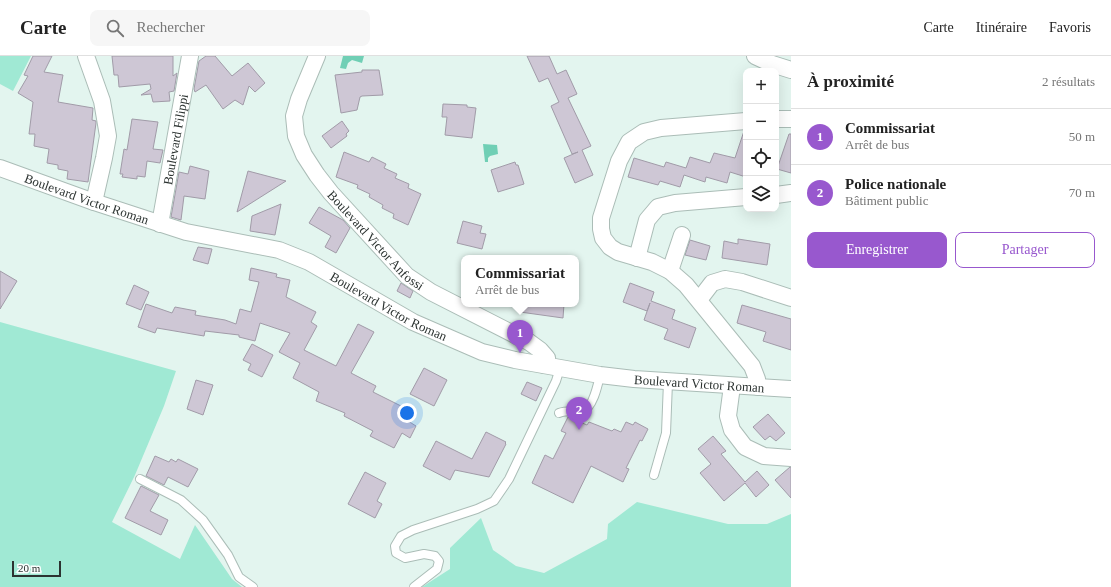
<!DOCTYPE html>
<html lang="fr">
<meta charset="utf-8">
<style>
body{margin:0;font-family:"Times New Roman",serif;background:#f6f6f6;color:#222}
.controls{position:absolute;right:12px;top:12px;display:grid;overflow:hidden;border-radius:8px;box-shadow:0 4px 16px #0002}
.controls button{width:36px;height:36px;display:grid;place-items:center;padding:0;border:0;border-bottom:1px solid #e0e0e0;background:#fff;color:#222;font:20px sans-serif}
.scale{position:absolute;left:12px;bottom:10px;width:49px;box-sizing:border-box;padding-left:4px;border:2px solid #2c3331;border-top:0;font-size:11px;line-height:14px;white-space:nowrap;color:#2c3331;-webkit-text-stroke:3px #fbfffe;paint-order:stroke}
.you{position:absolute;left:407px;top:357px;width:14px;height:14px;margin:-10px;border:3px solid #fff;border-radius:50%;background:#1a73e8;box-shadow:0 0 0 6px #1a73e833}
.badge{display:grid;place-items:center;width:26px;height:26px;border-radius:50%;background:#9858ce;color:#fff;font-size:13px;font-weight:700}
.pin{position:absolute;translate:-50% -33px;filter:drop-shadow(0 1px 2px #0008)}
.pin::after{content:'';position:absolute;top:21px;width:14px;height:12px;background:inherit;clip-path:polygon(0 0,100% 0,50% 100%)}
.popup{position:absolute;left:461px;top:199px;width:118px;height:52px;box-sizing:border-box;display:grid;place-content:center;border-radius:8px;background:#fff;filter:drop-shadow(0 1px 3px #0005);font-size:13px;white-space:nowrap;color:#767676}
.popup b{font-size:15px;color:#222}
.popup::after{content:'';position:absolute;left:50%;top:100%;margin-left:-8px;border:8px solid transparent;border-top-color:#fff}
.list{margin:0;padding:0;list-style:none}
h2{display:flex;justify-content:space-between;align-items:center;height:52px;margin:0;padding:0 16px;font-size:17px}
h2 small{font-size:13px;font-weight:400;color:#767676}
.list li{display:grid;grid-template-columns:26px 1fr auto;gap:12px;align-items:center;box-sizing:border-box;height:56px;padding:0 16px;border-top:1px solid #e0e0e0}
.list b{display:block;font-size:15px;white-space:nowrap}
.list p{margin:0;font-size:13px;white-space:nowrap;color:#767676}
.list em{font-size:13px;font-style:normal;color:#767676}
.actions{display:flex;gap:8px;padding:12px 16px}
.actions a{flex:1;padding:9px 0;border:1px solid #9858ce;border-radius:8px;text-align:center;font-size:14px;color:#9858ce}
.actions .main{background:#9858ce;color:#fff}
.icon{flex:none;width:22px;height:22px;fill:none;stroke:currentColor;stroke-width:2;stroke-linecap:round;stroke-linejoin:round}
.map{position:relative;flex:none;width:791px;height:531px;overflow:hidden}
header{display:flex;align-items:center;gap:24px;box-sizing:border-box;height:56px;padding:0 20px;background:#fff;border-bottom:1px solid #e0e0e0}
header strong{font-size:19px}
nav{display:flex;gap:22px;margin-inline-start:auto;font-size:14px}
.search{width:280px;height:36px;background:#f6f6f6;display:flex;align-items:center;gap:10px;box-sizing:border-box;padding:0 14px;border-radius:8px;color:#767676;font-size:15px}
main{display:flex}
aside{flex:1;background:#fff}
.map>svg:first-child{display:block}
.green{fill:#a0e9d4}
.water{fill:#70cfb5}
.building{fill:#cec7d5;stroke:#a19ba8}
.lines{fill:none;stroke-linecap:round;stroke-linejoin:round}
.service-casing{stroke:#abbdb7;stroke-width:10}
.minor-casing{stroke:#abbdb7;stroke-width:18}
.service{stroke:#fff;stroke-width:8}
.minor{stroke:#fff;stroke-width:16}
.labels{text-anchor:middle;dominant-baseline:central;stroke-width:3;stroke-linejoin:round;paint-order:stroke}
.street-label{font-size:13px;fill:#2c3331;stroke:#fbfffe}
</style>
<header>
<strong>Carte</strong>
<div class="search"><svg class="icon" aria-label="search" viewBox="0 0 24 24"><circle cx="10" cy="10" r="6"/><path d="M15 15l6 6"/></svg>Rechercher</div>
<nav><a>Carte</a><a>Itinéraire</a><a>Favoris</a></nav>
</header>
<main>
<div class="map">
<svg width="791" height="531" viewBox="0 0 791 531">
<rect width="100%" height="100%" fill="#e3f5ef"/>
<!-- green -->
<g class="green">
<polygon points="0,0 31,0 13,35 0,28"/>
<polygon points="0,266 176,315 164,350 135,419 112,466 180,503 195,469 232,523 242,531 0,531"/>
<polygon points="637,446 728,468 767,468 791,458 791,531 422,531 450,513 450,492 481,462 493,494 516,510 544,517 607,483 608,468"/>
</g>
<!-- water -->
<g class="water">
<polygon points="343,0 364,0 362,7 352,4 348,7 346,13 340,12"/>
<polygon points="483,88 497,89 498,98 490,100 488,102 488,106 485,106"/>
</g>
<!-- building -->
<g class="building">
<polygon points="33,0 52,0 44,16 63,19 58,46 93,52 92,64 96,65 96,67 88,126 67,123 68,115 58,113 58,109 47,107 49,93 34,90 35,78 29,78 33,46 18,37 28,20 24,19"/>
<polygon points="112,0 173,0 173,20 177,17 174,35 169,36 170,45 153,46 151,38 141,39 151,33 150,28 119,31 118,19 114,19"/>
<polygon points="206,0 215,0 232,20 248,7 265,27 255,36 249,30 243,49 235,44 223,53 206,29 195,36 194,33 199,5"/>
<polygon points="527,0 549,0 557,18 566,14 577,38 568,42 591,90 582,94 593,119 575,127 564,102 578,96 572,98 551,50 559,46 548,22 539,26"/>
<polygon points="362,14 379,14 383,39 362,40 360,41 357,54 341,57 335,19 362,16"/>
<polygon points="443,48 467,49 467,51 476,52 472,82 445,79 447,61 442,61"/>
<polygon points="132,63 158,66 153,93 163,94 160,107 147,105 145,121 137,120 137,123 122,121 123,118 120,118 124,93 127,94"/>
<polygon points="342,65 349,75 346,78 347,80 331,92 322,80"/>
<polygon points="744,75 746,76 746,121 730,116 727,127 706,121 705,126 684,119 680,131 660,125 658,129 628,121 634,102 664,111 666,106 686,112 690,101 710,107 714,97 735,102"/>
<polygon points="789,78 791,78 791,117 777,113"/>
<polygon points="344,96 369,106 372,101 386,108 384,112 397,118 395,122 409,128 408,132 421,138 408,169 393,162 394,158 382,152 383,149 369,141 370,138 357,132 358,129 336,121"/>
<polygon points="515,106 516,109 518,109 524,128 498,136 491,114"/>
<polygon points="190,110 209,115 205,143 184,140 181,164 171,161 179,116 188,118"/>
<polygon points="248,115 286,125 237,156"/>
<polygon points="281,148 275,179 250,175 252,160"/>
<polygon points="319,151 343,164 350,172 336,197 325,191 331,180 309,167"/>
<polygon points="463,165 482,170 480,177 486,178 482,193 457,187"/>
<polygon points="738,183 770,188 767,209 722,202 724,185 738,188"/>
<polygon points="690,184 710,190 706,204 685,199"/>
<polygon points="198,191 212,193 208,208 193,204"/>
<polygon points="251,212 277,218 276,221 290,224 286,241 316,256 311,266 317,270 304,294 336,310 358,268 374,276 351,317 376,330 373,336 413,356 408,365 416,370 410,382 402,377 394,392 370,380 373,375 344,360 345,357 316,345 319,336 293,322 300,307 279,296 290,277 260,267 255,285 239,281 239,279 205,275 204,280 157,272 155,277 138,271 146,248 172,257 175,251 196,255 195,259 225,264 236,268 240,253 251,256 259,226 249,224"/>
<polygon points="0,215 17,225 0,253"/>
<polygon points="401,227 413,235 410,242 397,235"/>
<polygon points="630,227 654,236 651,245 675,254 672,263 696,272 689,292 664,283 668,273 644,264 650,247 647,255 623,246"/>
<polygon points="134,229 149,236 141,254 126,248"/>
<polygon points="521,248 564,248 563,262 520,256"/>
<polygon points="742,249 791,263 791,294 763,285 766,276 737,267"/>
<polygon points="252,288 273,299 262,321 248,314 251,308 243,304"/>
<polygon points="424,312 447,324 434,350 410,338"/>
<polygon points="196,324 213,329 203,359 187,353"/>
<polygon points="527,326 542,332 536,345 521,338"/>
<polygon points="768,358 785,377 776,385 770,380 765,384 753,371"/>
<polygon points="568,361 587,369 589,366 612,375 614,373 621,376 626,366 633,369 635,366 648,373 642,385 640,384 626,412 629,413 623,426 591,410 573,447 532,427 545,399 553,403 566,377 561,375"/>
<polygon points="486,376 506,386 505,387 506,388 489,421 455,414 450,424 423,410 436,385 472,403"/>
<polygon points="713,380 726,395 721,398 745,426 757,415 769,429 756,441 745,427 724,445 700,417 711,408 698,393"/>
<polygon points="155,400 169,406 171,403 176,406 178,403 198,413 188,431 168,421 164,429 146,420"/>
<polygon points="790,411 791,411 791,442 775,424"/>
<polygon points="365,416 386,427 377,445 382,448 375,462 348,448"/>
<polygon points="141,430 159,439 150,455 168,464 161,479 125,462"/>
</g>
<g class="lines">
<!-- service casing -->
<g class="service-casing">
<g id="service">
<path d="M 559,357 C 567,354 574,356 582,355 C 593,353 598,328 600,319"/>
<polyline points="654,419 666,377 668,326"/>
<polyline points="140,423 181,444 203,464 228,499 239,521 253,531"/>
<polyline points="414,531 437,513 439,505 435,500 424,498 405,502 396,497 395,490 401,480 413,474 477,453 494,445 509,423 556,325 560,312"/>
</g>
</g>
<!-- minor casing -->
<g class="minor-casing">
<g id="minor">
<polyline points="86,0 102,45 108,80 104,102 94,146"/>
<path id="s1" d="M 317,0 L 299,43 L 294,60 L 296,80 L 304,99 L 317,119 L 331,137 L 407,220 L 431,236 L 529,286 L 540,294 L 547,302 L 544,309"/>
<polyline points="755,0 772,8 791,14"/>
<polyline points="776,63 791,63"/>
<polyline points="746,65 661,72 644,76 629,86 619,105 601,162 601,173 603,182 610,191 618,196 652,206 670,215 686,229 752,310 757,323 758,331"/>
<path id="s2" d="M 0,112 L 94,146 L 186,176 L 279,194 L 309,206 L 413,266 L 482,296 L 515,304 L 600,319 L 634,323 L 791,333"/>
<polyline points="776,139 791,137"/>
<path id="s3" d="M 160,168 L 190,0"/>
<polyline points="637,202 647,164 658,151 675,147 746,141"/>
<polyline points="670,215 682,179"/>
<polyline points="699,244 712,227 725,223 742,226 791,242"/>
<polyline points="732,330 728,360 732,374 745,391 764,400 791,402"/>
</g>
</g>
<!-- service -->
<use href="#service" class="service"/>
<!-- minor -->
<use href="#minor" class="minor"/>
</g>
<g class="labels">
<!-- street labels -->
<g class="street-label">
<text stroke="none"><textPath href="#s3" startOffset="86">Boulevard Filippi</textPath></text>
<text stroke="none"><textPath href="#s2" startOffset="92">Boulevard Victor Roman</textPath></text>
<text stroke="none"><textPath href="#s1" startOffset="217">Boulevard Victor Anfossi</textPath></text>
<text stroke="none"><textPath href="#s2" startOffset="415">Boulevard Victor Roman</textPath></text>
<text stroke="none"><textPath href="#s2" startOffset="739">Boulevard Victor Roman</textPath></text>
</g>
</g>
</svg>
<div class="controls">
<button>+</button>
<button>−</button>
<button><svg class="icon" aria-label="locate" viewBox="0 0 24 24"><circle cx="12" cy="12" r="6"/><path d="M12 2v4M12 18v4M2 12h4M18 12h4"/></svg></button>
<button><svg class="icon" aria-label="layers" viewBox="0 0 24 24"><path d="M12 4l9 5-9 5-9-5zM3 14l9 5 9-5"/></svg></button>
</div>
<div class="scale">20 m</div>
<div class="you"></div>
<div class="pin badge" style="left:520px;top:297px">1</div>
<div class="popup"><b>Commissariat</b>Arrêt de bus</div>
<div class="pin badge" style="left:579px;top:374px">2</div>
</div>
<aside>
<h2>À proximité<small>2 résultats</small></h2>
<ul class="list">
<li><span class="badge">1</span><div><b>Commissariat</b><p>Arrêt de bus</p></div><em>50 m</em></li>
<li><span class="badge">2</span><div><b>Police nationale</b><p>Bâtiment public</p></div><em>70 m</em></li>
</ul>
<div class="actions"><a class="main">Enregistrer</a><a>Partager</a></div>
</aside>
</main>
